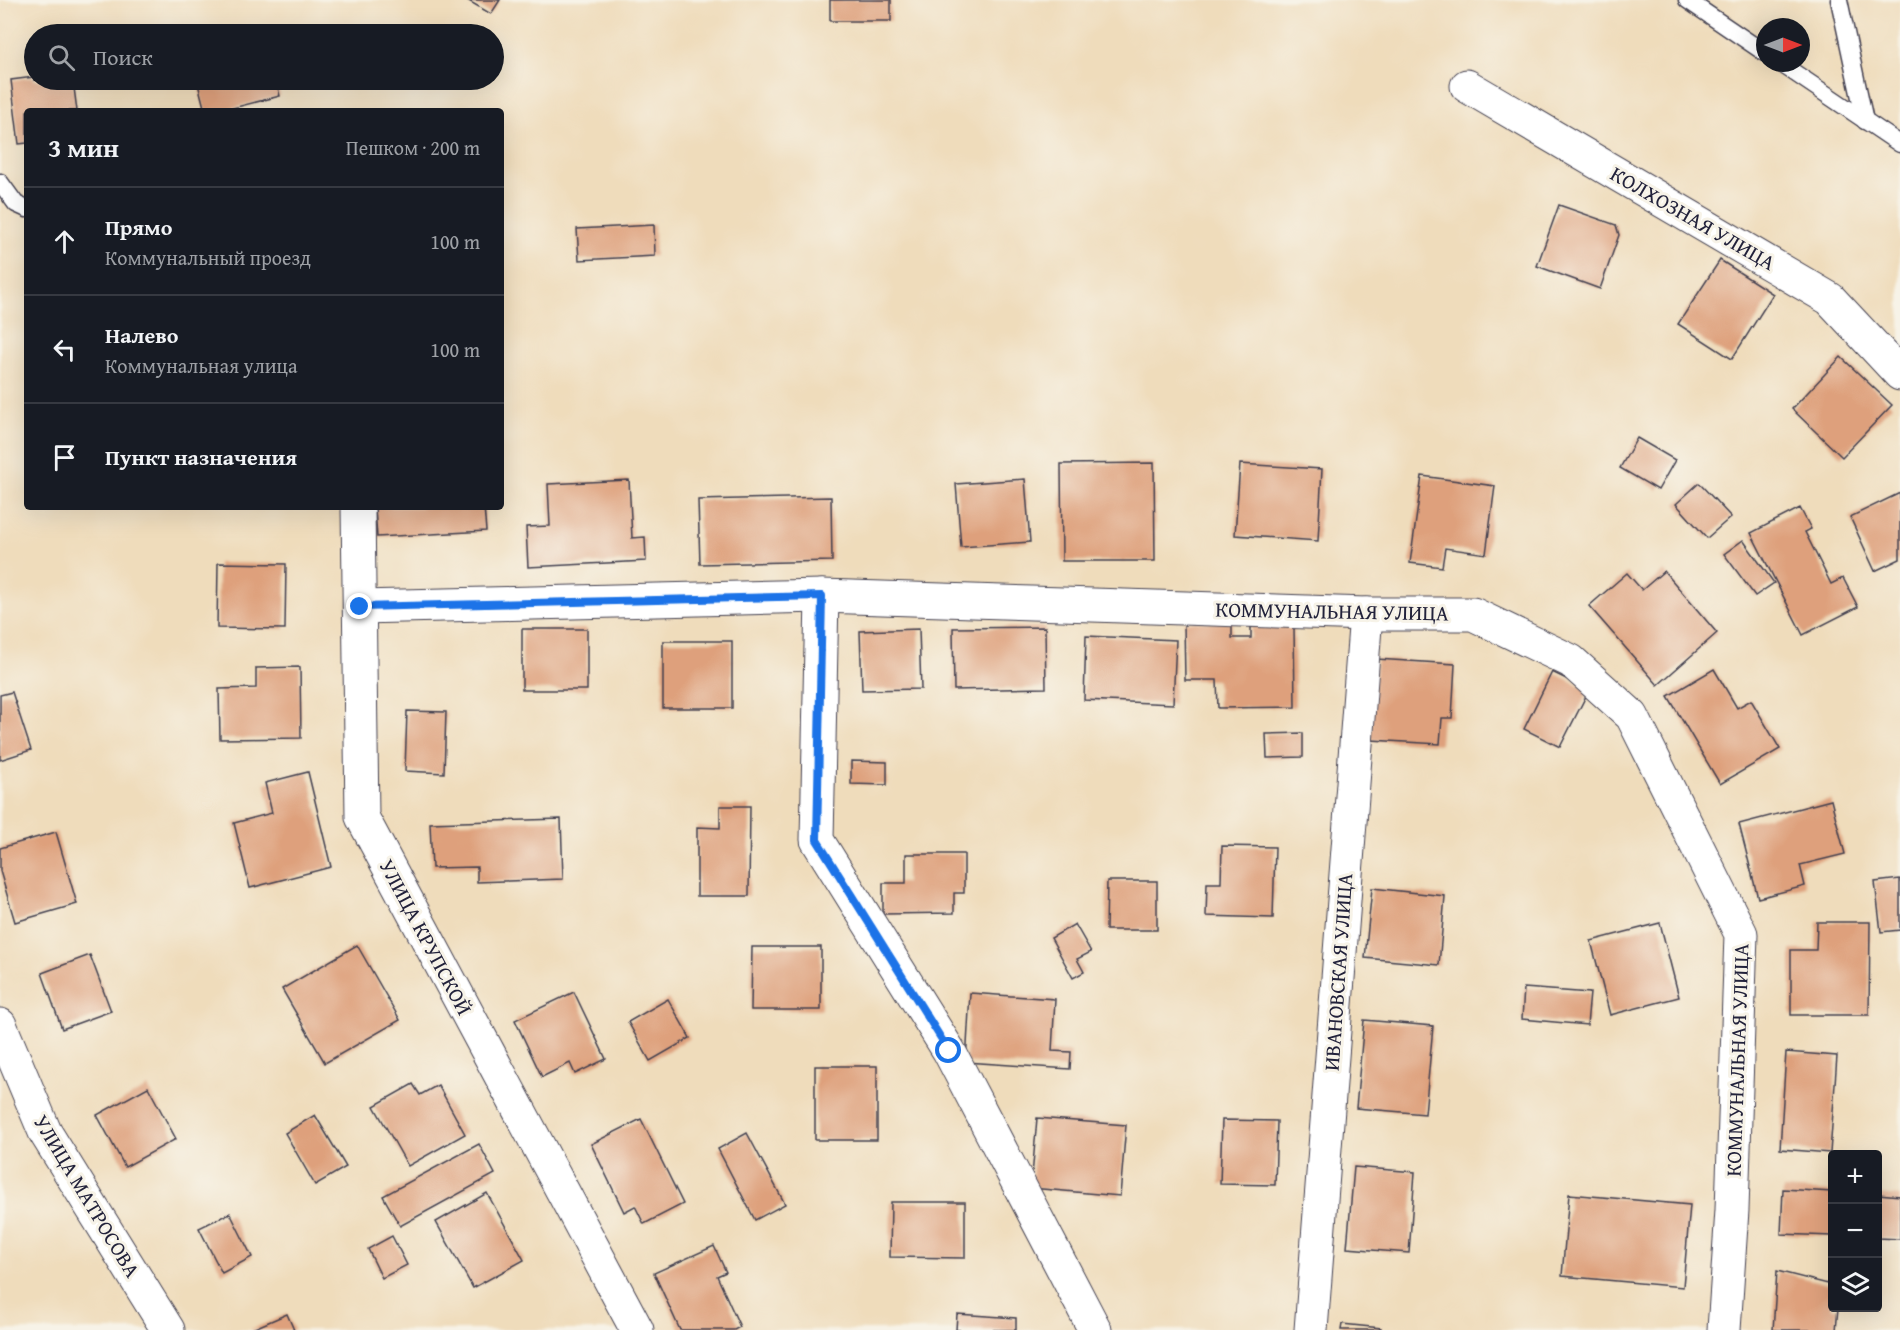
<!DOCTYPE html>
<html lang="ru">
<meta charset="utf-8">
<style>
body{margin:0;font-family:"Gentium Book Plus",serif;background:#242831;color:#f1f3f6}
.controls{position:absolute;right:18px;bottom:18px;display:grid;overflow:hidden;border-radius:6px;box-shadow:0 6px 24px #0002}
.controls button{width:54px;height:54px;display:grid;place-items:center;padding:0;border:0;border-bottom:2px solid #363941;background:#171b24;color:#f1f3f6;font:30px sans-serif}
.compass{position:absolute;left:1756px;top:18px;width:54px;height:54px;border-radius:50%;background:#171b24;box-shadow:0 6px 24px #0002;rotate:90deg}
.stop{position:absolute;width:18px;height:18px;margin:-14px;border:4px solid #1a73e8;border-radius:50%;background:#fff}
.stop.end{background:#1a73e8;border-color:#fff;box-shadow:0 2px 6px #0008}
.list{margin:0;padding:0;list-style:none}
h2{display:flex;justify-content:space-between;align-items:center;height:78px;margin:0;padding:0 24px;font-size:26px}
h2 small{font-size:20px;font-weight:400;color:#9ea1a6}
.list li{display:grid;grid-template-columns:39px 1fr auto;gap:18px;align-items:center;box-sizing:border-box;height:108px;padding:0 24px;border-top:2px solid #363941}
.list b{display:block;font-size:22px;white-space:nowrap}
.list p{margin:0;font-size:20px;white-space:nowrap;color:#9ea1a6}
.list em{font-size:20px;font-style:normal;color:#9ea1a6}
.icon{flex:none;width:33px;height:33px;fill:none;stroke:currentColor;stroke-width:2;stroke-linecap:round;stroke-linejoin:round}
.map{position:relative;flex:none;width:1900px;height:1330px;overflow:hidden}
.search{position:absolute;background:#171b24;box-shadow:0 6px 24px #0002;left:24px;top:24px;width:480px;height:66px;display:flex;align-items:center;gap:15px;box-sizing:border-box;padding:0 21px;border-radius:33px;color:#9ea1a6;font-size:22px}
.panel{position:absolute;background:#171b24;box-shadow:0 6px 24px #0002;left:24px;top:108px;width:480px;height:402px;border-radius:6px}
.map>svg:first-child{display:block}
.building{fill:#dea07b}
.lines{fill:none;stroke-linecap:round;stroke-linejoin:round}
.service-casing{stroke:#413e4e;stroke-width:19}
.minor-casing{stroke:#413e4e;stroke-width:35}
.service{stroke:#fff;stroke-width:16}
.minor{stroke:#fff;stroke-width:33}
.route{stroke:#1a73e8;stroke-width:8}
.labels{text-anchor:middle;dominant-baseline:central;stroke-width:6;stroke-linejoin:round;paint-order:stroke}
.street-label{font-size:21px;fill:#22223b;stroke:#f7f3e8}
</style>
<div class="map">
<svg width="1900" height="1330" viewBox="0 0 1900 1330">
<rect width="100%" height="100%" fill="#f7f3e8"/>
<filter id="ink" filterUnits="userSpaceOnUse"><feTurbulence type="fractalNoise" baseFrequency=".0167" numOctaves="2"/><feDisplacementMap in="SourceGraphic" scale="12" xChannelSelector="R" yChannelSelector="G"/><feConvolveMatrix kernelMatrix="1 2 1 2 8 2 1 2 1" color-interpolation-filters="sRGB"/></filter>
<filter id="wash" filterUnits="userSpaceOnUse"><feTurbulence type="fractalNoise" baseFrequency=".008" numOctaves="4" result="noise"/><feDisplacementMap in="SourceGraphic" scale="24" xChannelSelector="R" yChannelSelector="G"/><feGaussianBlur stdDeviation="1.35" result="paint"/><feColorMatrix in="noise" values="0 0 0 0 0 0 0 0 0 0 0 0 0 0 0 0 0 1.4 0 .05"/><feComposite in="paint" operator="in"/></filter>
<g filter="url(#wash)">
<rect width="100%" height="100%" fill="#efdcbb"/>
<g id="blocks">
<!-- building -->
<g class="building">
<polygon points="467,0 500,0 491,14"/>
<rect x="830" y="0" width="61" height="21"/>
<polygon points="34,77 34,80 73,80 77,111 27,111 27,143 19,144 11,80"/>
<polygon points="197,80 276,80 280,96 221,111 205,111"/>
<polygon points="1559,205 1616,225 1619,235 1600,289 1537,266"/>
<polygon points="654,225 655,256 579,260 577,229"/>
<polygon points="1720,260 1773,294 1732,359 1678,324"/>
<polygon points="1841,357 1892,405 1842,457 1792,409"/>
<polygon points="1637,438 1675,460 1658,490 1620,468"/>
<polygon points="1154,463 1155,561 1062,561 1061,464"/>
<polygon points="1240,464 1322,469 1318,541 1235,535"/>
<polygon points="1422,476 1495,486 1486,554 1445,548 1442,567 1410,563"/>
<polygon points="1025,479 1030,542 961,547 956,484"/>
<polygon points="629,480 632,538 645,537 646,561 528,567 526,527 550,526 548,484"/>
<polygon points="1699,483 1731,517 1707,538 1676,504"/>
<polygon points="1900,493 1900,559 1875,571 1850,517"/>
<polygon points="831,497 832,561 700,564 698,500"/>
<polygon points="375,507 484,507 486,531 377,537"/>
<polygon points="1800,508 1811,529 1805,532 1831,584 1843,578 1858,607 1803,635 1751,533"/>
<polygon points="1743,540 1774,583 1755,596 1724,554"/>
<polygon points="218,563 286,564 285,629 217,628"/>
<polygon points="1664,571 1717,633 1658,685 1589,606 1627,573 1642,590"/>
<polygon points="1184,622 1232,622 1232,638 1251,638 1251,627 1294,627 1295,707 1218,708 1217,680 1185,680"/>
<polygon points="1045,627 1046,688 954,690 953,628"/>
<rect x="522" y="629" width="65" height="61"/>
<polygon points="919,629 921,689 862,690 860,631"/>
<polygon points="1086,636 1176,640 1173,704 1084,700"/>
<rect x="663" y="641" width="69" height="67"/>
<polygon points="1376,659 1455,664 1452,718 1442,718 1440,744 1371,740"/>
<polygon points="300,667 301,738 220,739 219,689 256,688 256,668"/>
<polygon points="1714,669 1737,708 1751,700 1780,749 1720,784 1668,696"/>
<polygon points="1552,672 1589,690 1560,747 1524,729"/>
<polygon points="12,692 31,750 0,760 0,695"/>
<polygon points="407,711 446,712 444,773 405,771"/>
<polygon points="1303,733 1303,757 1267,758 1266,734"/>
<polygon points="851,761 887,762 887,785 851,784"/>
<polygon points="308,772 331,867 250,888 234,823 272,813 265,783"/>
<polygon points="1831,800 1845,854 1800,865 1805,886 1758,898 1739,824"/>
<polygon points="720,806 750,806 749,896 697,896 697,827 720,828"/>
<polygon points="561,819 563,879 477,882 477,867 432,868 430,823"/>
<polygon points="56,832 77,904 15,922 0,871 0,848"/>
<polygon points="1222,846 1275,847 1273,918 1206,916 1207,883 1221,883"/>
<polygon points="906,854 964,854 964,893 954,893 954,913 883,914 883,883 906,883"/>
<polygon points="1900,879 1900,930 1881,932 1875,882"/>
<polygon points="1107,881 1157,881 1157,930 1106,930"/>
<polygon points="1372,888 1445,896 1439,965 1365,958"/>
<polygon points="1817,922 1870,922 1869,1015 1791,1015 1791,950 1816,950"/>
<polygon points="1660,923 1679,997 1610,1015 1591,941"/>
<polygon points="1075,924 1091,952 1077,959 1084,972 1073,978 1051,938"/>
<polygon points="357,945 400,1020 325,1063 282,989"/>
<polygon points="752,947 821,947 821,1010 751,1010"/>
<polygon points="90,955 111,1011 62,1029 42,973"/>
<polygon points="1524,988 1590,993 1587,1025 1522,1019"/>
<polygon points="574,992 606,1059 575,1074 570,1063 542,1077 515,1020"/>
<polygon points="970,993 1055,999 1052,1051 1071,1052 1070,1069 966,1062"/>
<polygon points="668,999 690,1038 650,1061 628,1022"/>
<polygon points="1364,1020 1433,1026 1425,1114 1356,1108"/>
<polygon points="1786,1052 1837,1056 1830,1153 1780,1149"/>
<rect x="815" y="1066" width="62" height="74"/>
<polygon points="413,1084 420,1095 438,1085 465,1134 408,1166 374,1106"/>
<polygon points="148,1087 176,1139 125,1167 97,1115"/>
<polygon points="315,1115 346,1167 315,1185 285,1133"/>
<polygon points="1037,1118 1126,1125 1120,1196 1031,1188"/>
<polygon points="641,1119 683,1204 644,1224 635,1206 624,1212 591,1144"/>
<polygon points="1222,1120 1277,1121 1275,1185 1220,1184"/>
<polygon points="747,1133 785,1204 755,1220 718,1149"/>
<polygon points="479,1144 495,1174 400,1226 383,1196"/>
<polygon points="1354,1167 1415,1172 1409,1253 1347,1248"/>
<polygon points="1783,1189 1832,1192 1832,1236 1781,1234"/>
<polygon points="487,1193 524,1260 473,1288 436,1222"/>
<polygon points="1569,1194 1690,1205 1683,1287 1562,1276"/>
<polygon points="1878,1194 1900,1196 1900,1239 1878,1238"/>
<polygon points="891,1202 965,1202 965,1258 890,1257"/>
<polygon points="230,1213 252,1257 222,1273 199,1228"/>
<polygon points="392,1236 407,1265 382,1278 368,1249"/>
<polygon points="714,1246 726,1272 717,1276 740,1327 734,1330 680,1330 654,1273"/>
<polygon points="1777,1271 1832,1285 1832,1308 1838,1308 1836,1330 1773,1330"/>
<polygon points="287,1314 294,1330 250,1330"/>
<polygon points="957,1314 1016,1318 1016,1330 956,1330"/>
<polygon points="1342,1324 1381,1328 1381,1330 1341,1330"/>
</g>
</g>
</g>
<g filter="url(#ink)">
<use href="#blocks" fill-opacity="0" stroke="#413e4e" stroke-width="1.5"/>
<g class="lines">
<!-- service casing -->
<g class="service-casing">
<g id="service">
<polyline points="1687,0 1765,53"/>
<polyline points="1839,0 1865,121"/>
<polyline points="1780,63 1900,144"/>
<polyline points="0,182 16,204 27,209"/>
</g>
</g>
<!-- minor casing -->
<g class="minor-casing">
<g id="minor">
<polyline points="1467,86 1830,299 1900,374"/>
<polyline points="358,507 362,817 637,1330"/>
<polyline points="822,596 817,840 949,1051 1095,1330"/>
<polyline points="360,607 822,596 1366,614 1473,614 1571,661 1632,716 1741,934 1732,1210 1724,1330"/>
<polyline points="0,1025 45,1132 168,1330"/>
<polyline points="1311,1330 1366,614"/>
</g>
</g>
<!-- service -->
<use href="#service" class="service"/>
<!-- minor -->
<use href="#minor" class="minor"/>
</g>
</g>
<g class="lines" filter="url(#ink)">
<!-- route -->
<polyline class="route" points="360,607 822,596 817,840 949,1051"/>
</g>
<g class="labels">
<!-- street labels -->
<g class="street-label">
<text transform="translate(1693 218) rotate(30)">КОЛХОЗНАЯ УЛИЦА</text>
<text transform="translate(1332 611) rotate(1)">КОММУНАЛЬНАЯ УЛИЦА</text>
<text transform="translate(426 937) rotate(62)">УЛИЦА КРУПСКОЙ</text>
<text transform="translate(1338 972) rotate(-86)">ИВАНОВСКАЯ УЛИЦА</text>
<text transform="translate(1737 1060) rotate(-88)">КОММУНАЛЬНАЯ УЛИЦА</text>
<text transform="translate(87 1196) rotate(59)">УЛИЦА МАТРОСОВА</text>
</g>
</g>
</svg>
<div class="controls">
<button>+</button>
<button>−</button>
<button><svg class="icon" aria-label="layers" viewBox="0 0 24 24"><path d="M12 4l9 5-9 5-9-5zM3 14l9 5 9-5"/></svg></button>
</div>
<svg class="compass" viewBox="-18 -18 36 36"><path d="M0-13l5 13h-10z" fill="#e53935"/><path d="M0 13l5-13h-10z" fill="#9ea1a6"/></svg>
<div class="stop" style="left:949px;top:1051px"></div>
<div class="stop end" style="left:360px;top:607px"></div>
<div class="search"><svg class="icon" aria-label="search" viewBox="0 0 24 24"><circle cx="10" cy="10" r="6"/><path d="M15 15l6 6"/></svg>Поиск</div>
<section class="panel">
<h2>3 мин<small>Пешком · 200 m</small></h2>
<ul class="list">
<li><svg class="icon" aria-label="ahead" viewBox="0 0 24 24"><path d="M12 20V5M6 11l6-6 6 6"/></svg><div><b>Прямо</b><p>Коммунальный проезд</p></div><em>100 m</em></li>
<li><svg class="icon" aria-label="left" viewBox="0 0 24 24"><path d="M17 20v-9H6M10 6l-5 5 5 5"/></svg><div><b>Налево</b><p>Коммунальная улица</p></div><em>100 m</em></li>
<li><svg class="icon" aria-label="arrive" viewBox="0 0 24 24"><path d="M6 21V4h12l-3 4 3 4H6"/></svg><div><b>Пункт назначения</b></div></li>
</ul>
</section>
</div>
